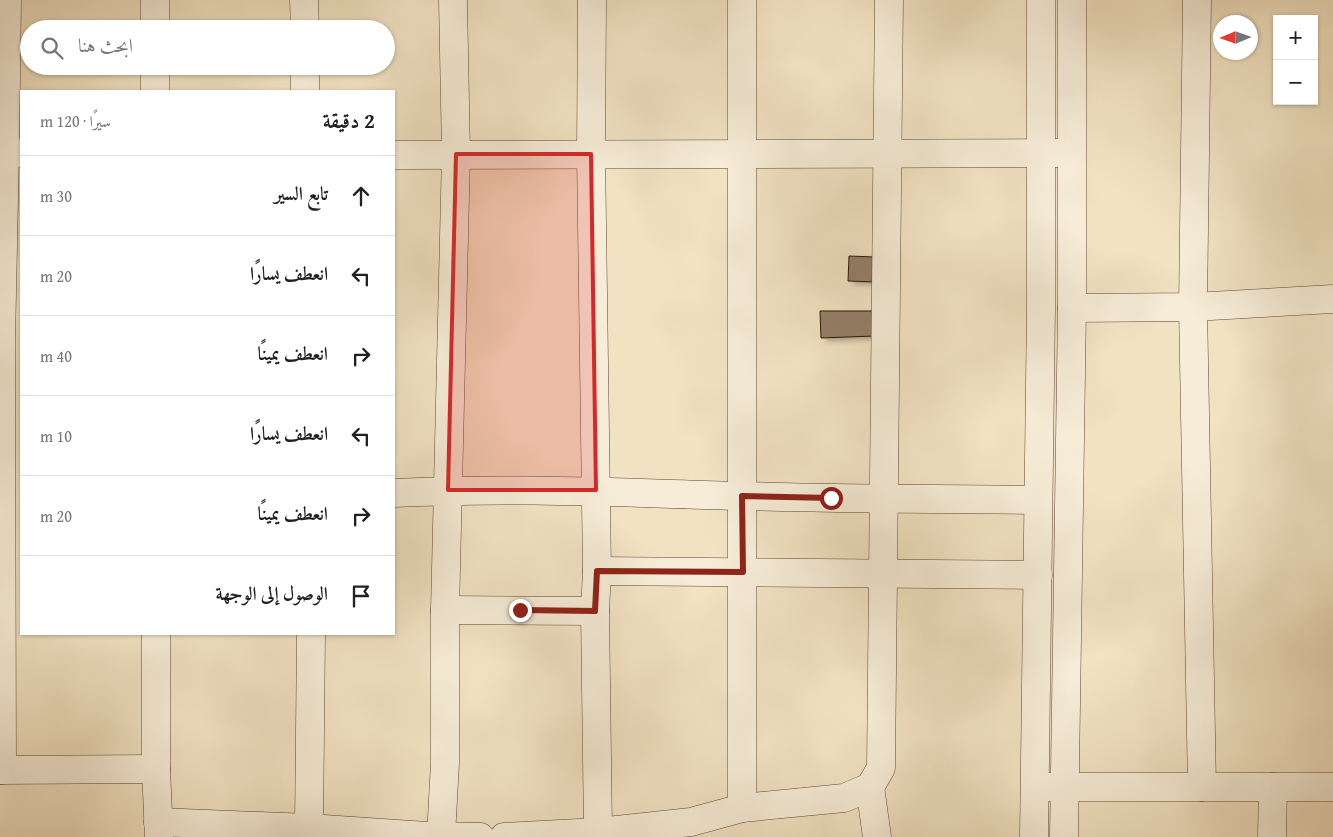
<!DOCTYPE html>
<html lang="ar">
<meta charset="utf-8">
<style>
body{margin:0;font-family:"Gentium Book Plus",Amiri,serif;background:#f2f2f2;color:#202124;direction:rtl}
.controls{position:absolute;right:15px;top:15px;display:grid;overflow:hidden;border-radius:0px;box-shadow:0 1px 4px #0004}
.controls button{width:45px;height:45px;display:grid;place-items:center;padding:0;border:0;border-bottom:1px solid #e0e0e0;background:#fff;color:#202124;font:25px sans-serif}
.compass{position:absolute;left:1213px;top:15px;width:45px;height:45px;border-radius:50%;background:#fff;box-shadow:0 1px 4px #0004;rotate:268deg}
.stop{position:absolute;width:15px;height:15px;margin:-11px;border:4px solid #8f2418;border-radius:50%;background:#fff}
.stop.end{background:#8f2418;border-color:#fff;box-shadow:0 1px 5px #0008}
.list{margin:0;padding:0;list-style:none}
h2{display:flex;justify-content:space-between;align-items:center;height:65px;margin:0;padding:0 20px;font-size:21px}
h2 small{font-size:16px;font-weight:400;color:#757577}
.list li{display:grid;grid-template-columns:32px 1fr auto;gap:15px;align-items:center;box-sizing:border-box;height:80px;padding:0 20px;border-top:1px solid #e0e0e0}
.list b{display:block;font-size:19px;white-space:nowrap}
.list em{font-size:16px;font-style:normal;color:#757577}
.icon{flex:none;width:28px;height:28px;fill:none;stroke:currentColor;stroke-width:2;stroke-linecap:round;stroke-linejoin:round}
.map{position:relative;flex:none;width:1333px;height:837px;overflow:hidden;direction:ltr}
.search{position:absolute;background:#fff;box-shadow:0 1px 4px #0004;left:20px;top:20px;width:375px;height:55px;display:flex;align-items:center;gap:12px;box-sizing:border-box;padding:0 18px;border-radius:28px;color:#757577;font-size:19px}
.panel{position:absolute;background:#fff;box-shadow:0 1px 4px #0004;left:20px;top:90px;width:375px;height:545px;border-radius:0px;direction:rtl}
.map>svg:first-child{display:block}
.building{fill:#947f68;stroke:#2f1406;filter:url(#shadow)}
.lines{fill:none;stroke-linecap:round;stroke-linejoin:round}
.minor-casing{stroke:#604835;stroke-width:29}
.minor{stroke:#f6ecd7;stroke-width:28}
.route{stroke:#8f2418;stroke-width:6}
.marked{fill:#d62828;fill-opacity:0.2;stroke:#d62828;stroke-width:4;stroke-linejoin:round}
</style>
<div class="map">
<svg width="1333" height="837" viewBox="0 0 1333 837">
<defs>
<filter id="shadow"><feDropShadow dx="5.5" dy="3" stdDeviation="2.5" flood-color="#0004"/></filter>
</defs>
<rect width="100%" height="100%" fill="#f1e2c2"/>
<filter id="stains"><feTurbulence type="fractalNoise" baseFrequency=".004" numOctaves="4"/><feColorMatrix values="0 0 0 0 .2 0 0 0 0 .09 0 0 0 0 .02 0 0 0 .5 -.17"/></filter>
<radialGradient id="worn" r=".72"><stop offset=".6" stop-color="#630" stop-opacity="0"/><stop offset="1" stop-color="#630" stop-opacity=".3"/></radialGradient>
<!-- building -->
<g class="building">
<polygon points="849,256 875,257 875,282 848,281"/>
<polygon points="820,311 874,311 874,336 821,338"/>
</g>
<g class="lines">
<!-- minor casing -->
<g class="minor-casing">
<g id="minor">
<polyline points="7,0 5,153 21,153"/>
<polyline points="155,0 155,29"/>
<polyline points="304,0 305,29"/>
<polyline points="453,0 456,154 445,610 445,763 441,836 480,837"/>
<polyline points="592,0 591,154 597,571 595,611 598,832"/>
<polyline points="742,0 742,808"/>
<polyline points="1197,0 1193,307 1202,787"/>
<polyline points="155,66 155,91"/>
<polyline points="305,66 305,91"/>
<polyline points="0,153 5,153 1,340 2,770"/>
<polyline points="394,155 1061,153"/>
<polyline points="1072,308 1193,307 1333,299"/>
<path d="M 394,493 C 510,487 626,493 743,496 C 841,499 940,499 1038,500"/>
<polyline points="597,571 1038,575"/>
<polyline points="445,610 595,611"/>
<polyline points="156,634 156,769 159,837"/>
<polyline points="0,770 156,769"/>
<polyline points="870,787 877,837"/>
<polyline points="1046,787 1333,787"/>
<polyline points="158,822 309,828 441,837"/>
<polyline points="309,828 311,634"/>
<polyline points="504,837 598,832 691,822 742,808 844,798 870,787 881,768 889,0"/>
<polyline points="1034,837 1041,308 1041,0"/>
<polyline points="1064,837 1072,308 1072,0"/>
<polyline points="1272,837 1273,787"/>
</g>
</g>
<!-- minor -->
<use href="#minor" class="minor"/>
</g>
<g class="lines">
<!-- route -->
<polyline class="route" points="520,610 595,611 597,571 743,572 742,496 831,498"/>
</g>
<!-- marked area -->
<path class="marked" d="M 456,154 L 591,154 L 596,490 L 448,490 Z"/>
<rect width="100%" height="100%" filter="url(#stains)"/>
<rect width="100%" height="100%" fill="url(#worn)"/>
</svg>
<div class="controls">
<button>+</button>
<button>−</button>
</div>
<svg class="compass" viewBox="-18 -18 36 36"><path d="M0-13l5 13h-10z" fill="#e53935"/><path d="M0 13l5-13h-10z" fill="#757577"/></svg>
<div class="stop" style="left:831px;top:498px"></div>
<div class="stop end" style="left:520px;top:610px"></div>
<div class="search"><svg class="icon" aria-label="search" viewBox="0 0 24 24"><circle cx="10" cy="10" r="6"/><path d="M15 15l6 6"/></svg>ابحث هنا</div>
<section class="panel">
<h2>2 دقيقة<small>سيرًا · 120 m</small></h2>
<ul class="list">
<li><svg class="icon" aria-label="ahead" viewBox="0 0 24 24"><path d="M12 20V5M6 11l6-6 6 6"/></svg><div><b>تابع السير</b></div><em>30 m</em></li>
<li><svg class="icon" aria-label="left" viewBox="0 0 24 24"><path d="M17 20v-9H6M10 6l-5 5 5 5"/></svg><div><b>انعطف يسارًا</b></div><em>20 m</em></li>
<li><svg class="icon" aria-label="right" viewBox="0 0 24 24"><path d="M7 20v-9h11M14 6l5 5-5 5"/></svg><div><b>انعطف يمينًا</b></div><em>40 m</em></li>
<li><svg class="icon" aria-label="left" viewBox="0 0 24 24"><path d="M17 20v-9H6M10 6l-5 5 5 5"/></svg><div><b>انعطف يسارًا</b></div><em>10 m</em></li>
<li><svg class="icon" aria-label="right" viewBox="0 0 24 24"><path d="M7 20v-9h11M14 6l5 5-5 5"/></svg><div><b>انعطف يمينًا</b></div><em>20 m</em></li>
<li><svg class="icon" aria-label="arrive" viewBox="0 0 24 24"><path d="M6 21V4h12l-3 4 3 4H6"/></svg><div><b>الوصول إلى الوجهة</b></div></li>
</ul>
</section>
</div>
